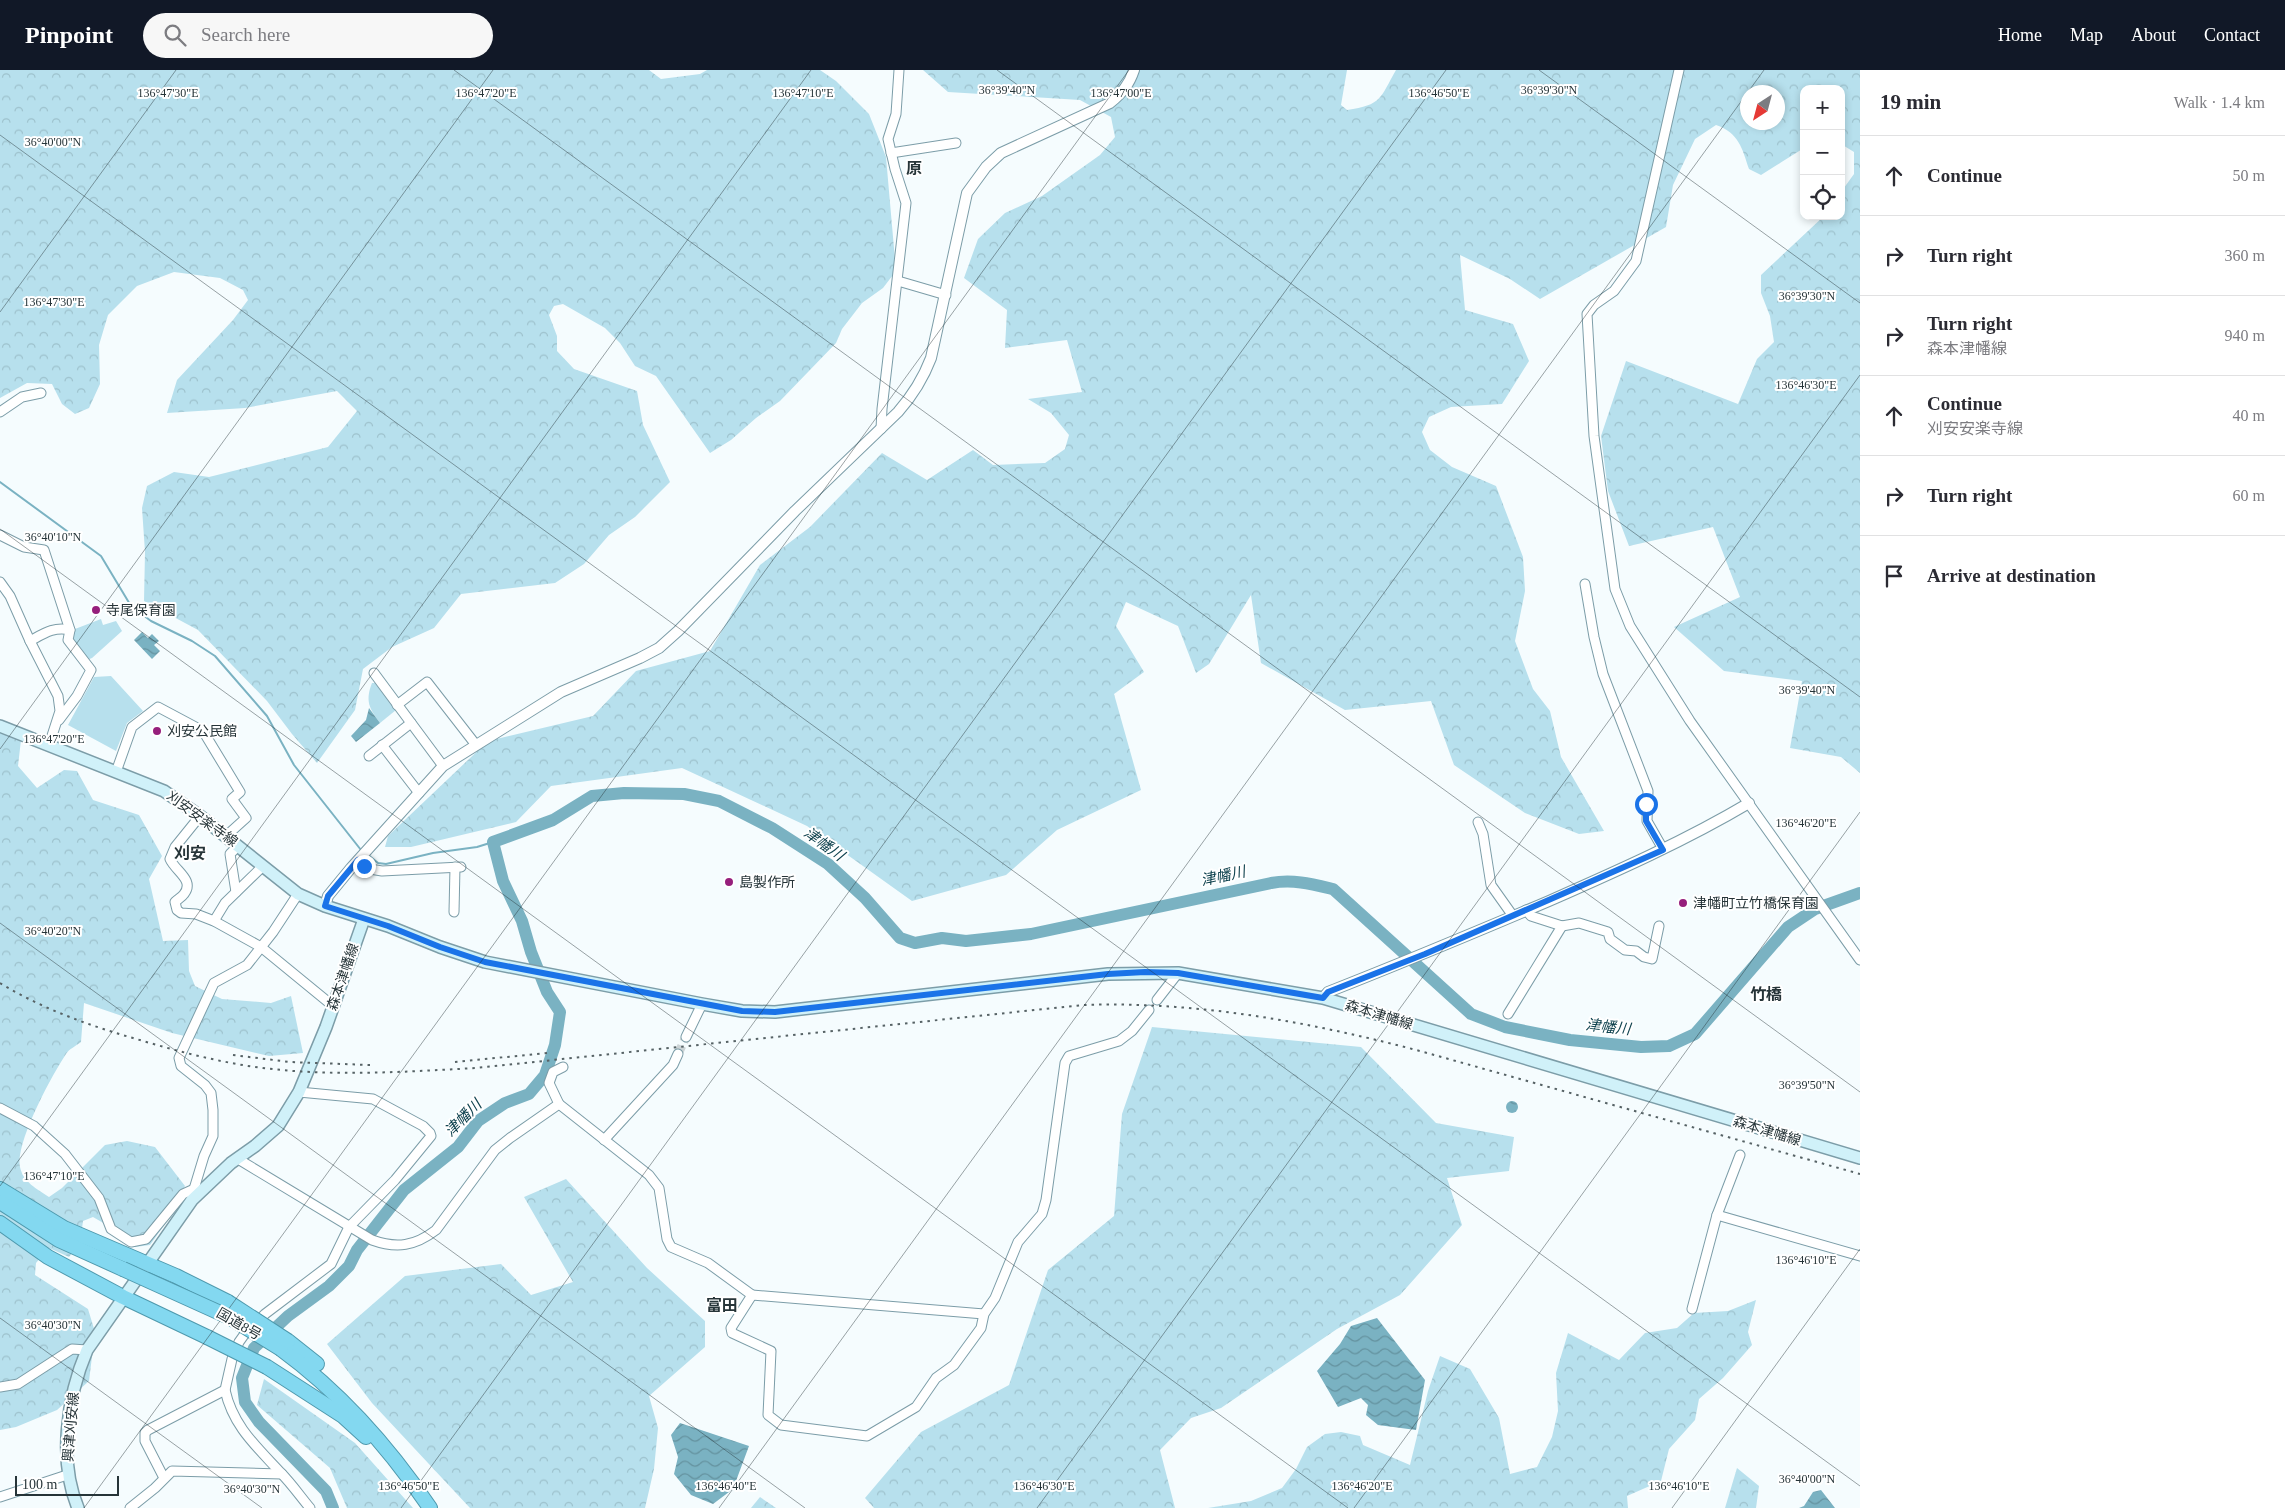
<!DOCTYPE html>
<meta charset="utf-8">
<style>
body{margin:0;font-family:"Times New Roman","Noto Sans JP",serif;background:#f7f7f7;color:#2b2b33}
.controls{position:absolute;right:15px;top:15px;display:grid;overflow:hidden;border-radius:10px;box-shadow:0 2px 8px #0003}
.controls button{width:45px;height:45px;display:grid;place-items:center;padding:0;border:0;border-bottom:1px solid #e1e1e2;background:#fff;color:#2b2b33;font:25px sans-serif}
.compass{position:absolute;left:1740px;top:15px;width:45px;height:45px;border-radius:50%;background:#fff;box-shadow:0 2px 8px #0003;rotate:216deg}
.scale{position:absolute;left:15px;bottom:12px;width:104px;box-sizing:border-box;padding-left:5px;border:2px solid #263438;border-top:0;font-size:14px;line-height:18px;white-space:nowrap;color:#263438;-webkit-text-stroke:4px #fff;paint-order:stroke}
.stop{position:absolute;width:15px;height:15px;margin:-11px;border:4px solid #1a73e8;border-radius:50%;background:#fff}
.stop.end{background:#1a73e8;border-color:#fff;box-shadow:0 1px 5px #0008}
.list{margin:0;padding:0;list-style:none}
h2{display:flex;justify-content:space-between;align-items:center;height:65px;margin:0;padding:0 20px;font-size:21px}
h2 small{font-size:16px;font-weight:400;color:#7c7c81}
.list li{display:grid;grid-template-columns:32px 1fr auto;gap:15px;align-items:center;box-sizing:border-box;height:80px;padding:0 20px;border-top:1px solid #e1e1e2}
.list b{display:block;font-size:19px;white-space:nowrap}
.list p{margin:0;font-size:16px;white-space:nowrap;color:#7c7c81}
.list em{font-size:16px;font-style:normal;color:#7c7c81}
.icon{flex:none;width:28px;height:28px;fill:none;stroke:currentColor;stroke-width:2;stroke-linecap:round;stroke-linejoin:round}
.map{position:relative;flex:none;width:1860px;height:1438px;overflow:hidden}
header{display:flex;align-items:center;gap:30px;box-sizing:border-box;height:70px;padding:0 25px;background:#111827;color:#fff}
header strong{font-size:24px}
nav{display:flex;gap:28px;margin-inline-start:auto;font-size:18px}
.search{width:350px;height:45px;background:#f7f7f7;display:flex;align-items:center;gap:12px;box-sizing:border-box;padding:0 18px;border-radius:28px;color:#7c7c81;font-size:19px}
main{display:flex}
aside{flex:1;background:#fff}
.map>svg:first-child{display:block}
.green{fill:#b7e0ed}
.forest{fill:url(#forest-crowns);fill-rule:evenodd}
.water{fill:url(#water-waves)}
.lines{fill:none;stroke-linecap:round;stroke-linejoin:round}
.stream{stroke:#7ab2c2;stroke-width:2}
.river{stroke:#7ab2c2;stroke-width:12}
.minor-tunnel{stroke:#ccd4d6;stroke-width:9;stroke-dasharray:9 4.5;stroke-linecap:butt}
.minor-casing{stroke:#7c9da8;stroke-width:11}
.tertiary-casing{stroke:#7c9da8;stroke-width:12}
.secondary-casing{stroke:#7c9da8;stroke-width:14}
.trunk-casing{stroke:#4e99ad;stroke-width:16}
.minor{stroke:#fff;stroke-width:9}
.tertiary{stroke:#fff;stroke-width:10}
.secondary{stroke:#d0f1f9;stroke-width:11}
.trunk{stroke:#83d8f0;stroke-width:14}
.rail{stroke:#566265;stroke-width:2;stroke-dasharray:2.5 5;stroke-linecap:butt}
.trunk-bridge-casing{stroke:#4e99ad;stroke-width:16;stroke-linecap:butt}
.trunk-bridge{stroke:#83d8f0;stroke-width:14}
.route{stroke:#1a73e8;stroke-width:6}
.ticks{fill:none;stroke:#263438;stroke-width:1;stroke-opacity:0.45}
.poi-dot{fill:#961f7c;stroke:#fff;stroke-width:2}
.labels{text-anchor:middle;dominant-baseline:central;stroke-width:4;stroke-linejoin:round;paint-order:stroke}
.poi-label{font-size:14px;fill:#263438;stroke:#fff;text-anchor:start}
.street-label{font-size:14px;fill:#263438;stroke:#fff}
.water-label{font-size:15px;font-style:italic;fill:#10434f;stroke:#fff}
.quarter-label{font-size:16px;font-weight:bold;fill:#263438;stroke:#fff}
.ticks-label{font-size:12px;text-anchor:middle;fill:#263438;stroke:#fff;stroke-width:4;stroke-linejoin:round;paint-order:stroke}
</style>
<header>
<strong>Pinpoint</strong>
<div class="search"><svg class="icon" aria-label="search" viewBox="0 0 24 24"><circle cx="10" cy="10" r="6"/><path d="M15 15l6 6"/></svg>Search here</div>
<nav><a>Home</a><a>Map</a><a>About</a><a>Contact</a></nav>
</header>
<main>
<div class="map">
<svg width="1860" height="1438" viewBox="0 0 1860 1438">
<defs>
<pattern id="forest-crowns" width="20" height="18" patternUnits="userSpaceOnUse" patternTransform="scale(1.25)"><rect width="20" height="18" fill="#b7e0ed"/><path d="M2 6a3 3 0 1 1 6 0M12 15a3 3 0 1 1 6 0" fill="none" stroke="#9dc1cc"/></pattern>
<pattern id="water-waves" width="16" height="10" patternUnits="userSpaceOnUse" patternTransform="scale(1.25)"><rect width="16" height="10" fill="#7ab2c2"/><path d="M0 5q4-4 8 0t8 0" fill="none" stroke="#64929f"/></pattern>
</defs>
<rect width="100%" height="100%" fill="#f5fcfe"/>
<!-- green -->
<g class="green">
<polygon points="101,549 103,555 116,551 122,561 92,588 87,590 72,569 75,559"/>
<polygon points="111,606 143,641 127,653 116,681 68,655 94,607"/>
<path d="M 372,613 L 375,613 L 396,640 L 380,653 C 369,638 365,631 372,613 Z"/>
</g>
<!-- forest -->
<g class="forest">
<polygon points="0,0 649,0 661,9 700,4 707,0 820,0 836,11 869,44 886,87 896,201 883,218 862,233 842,259 836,273 780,331 756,348 731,370 710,383 656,306 635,296 620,273 605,258 563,234 554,236 549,245 557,266 557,281 574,299 637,321 643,355 670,412 635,447 609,465 584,494 555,513 461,524 434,558 392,577 363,599 355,640 317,693 292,664 267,631 198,560 144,531 145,482 142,438 147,416 174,402 209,407 328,377 357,341 337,321 245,338 167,343 177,310 233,250 248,230 243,220 220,208 174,202 137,216 108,245 99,275 100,314 89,338 75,344 62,334 52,314 27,313 0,328"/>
<path d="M 923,0 L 1347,0 L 1341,35 L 1347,40 C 1382,35 1380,28 1396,0 L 1860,0 L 1860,703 L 1841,687 L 1790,678 L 1802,611 L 1724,601 L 1674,557 L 1740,527 L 1713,457 L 1629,476 L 1608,421 L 1601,366 L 1626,291 L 1738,334 L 1757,289 L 1774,272 L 1770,246 L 1761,223 L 1761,205 L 1824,146 L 1841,146 L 1841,122 L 1854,104 L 1854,82 L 1841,74 L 1841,19 L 1804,19 L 1804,78 L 1761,105 L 1749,99 C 1742,78 1739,63 1716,55 L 1695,69 L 1673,115 L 1666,157 L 1540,229 L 1510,209 L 1460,185 L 1465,240 L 1513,254 L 1529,291 L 1502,334 L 1451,337 L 1429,347 L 1422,362 L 1430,380 L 1452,397 L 1496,416 L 1523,487 L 1525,521 L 1515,571 L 1533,619 L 1550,641 L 1561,687 L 1604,761 L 1579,764 L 1525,743 L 1454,695 L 1431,631 L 1345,640 L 1261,593 L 1251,525 L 1209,594 L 1196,603 L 1178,556 L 1126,532 L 1116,556 L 1144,602 L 1114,624 L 1141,720 L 1057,760 L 1006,805 L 912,831 L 807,756 L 682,698 L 551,716 L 516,752 L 411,777 L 385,777 L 388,766 L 488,671 L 593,646 L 636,601 L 710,581 L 760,495 L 810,457 L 882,383 L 927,410 L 973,380 L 993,395 L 1045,393 L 1065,379 L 1069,365 L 1051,343 L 1028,329 L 1082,322 L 1067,270 L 1005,278 L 1007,240 L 964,208 L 978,169 L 1005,143 L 1042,126 L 1100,85 L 1115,67 L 1111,47 L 1080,30 L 948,22 ZM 1748,22 L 1778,22 L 1778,52 L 1748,52 Z"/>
<path d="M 0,662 L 21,670 L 18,696 L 37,718 L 64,700 L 77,701 L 93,730 L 139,745 L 162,786 L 149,809 L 163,871 L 188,870 L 189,901 L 195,916 L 222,929 L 271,933 L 291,926 L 303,983 L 269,986 L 172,963 L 84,933 L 81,972 C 76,976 69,979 66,984 C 52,1005 15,1073 20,1097 C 23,1112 37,1119 49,1127 L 62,1118 L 105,1075 L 127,1071 L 155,1077 L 185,1116 L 165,1154 L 150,1175 L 135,1177 L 112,1158 L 93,1147 L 83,1151 L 80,1173 L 69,1187 L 49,1178 L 36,1193 L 35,1205 L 88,1239 L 95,1262 L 89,1311 L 57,1340 L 16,1357 L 0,1360 Z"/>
<polygon points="1152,957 1361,977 1436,1053 1514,1067 1509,1101 1447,1108 1462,1155 1400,1225 1337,1259 1221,1338 1191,1348 1160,1380 1175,1438 874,1438 865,1428 921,1362 1009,1315 1048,1200 1114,1146 1122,1044"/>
<polygon points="566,1109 647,1198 705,1251 705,1277 649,1326 658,1358 654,1399 645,1438 470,1438 372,1333 327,1274 405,1206 501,1194 531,1225 573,1212 524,1127"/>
<polygon points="1756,1230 1748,1262 1752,1275 1723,1308 1699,1329 1695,1350 1669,1379 1661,1411 1627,1426 1628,1438 1208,1438 1251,1431 1282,1418 1296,1399 1307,1377 1325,1364 1341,1362 1360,1366 1363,1375 1410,1395 1428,1321 1440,1286 1470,1299 1499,1348 1510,1404 1537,1397 1552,1367 1558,1341 1556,1303 1568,1263 1619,1290 1645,1263 1677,1258 1694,1243 1728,1241"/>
<polygon points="264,1309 355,1373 413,1438 347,1438 330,1398 257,1335"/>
<polygon points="1737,1398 1759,1416 1756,1438 1725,1438"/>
<polygon points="760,1427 776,1438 751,1438"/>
</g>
<!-- water -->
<g class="water">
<polygon points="142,562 148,568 152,564 159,571 154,575 160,581 152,589 134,570"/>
<polygon points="369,638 380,653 356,672 351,666 366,650"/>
<circle cx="1512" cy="1037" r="6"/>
<polygon points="1377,1248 1425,1310 1416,1360 1378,1355 1366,1345 1368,1335 1361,1328 1338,1337 1317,1301 1340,1274 1351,1256"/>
<polygon points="680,1353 749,1376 733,1419 713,1434 691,1425 674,1404 678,1387 671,1365"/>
<polygon points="1821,1420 1835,1438 1799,1438 1804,1436 1813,1422"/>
</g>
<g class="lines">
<!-- stream -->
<g class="stream">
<polyline points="0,412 101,486 131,536 151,551 192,571 215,586 267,646 294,695 361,780"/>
<polyline points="367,784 378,793 386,794 433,783 477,777 493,772"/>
</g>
<!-- river -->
<path class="river" d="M 333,1438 L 326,1421 L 259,1352 L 245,1332 L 242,1308 L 254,1278 L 288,1246 L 329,1216 L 349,1196 L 357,1180 L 404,1120 L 458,1077 L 478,1051 L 505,1033 L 529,1024 L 545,1005 L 555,975 L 560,942 L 547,922 L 531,882 L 522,851 L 503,811 L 493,772 L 553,750 L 592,726 L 624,723 L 684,724 L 719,731 L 772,758 L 828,794 L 865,828 L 900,868 L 915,873 L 942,868 L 966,871 L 1031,864 L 1271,813 C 1293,809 1312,814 1333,819 L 1471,944 L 1505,957 L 1570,970 L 1641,977 L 1669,976 L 1695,964 L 1788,857 L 1815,839 L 1860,823"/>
<!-- minor-tunnel -->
<polyline class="minor-tunnel" points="678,984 686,967"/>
<!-- minor casing -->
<g class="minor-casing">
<g id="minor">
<polyline points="1679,0 1636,191 1614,221 1594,235 1587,244 1594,366 1615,519 1630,556 1690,651 1860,890"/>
<polyline points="891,83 956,73"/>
<polyline points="898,211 946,225"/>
<polyline points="0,342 22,327 41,323"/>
<polyline points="881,359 882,339 906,133 895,99 888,69 896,44 899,0"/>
<polyline points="0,465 24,477 44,480 70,560 68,570 91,600 77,626 59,650"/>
<polyline points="0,512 10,526 30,571 58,626 60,641 49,675"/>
<polyline points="1585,514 1594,567 1603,604 1648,721 1647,751 1663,779"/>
<path d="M 30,571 C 43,564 54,556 70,560"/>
<polyline points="374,603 443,696"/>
<polyline points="397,635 427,612 476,675"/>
<polyline points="382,675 419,723"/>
<polyline points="369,686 411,653"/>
<polyline points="116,702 132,657 158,637 203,661 240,722 232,729 246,748 226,766"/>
<path d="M 200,746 L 175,777 L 170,789 C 175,801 195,810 184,824 C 182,827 178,829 175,832 L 177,840 L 181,843 L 196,844 L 214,851 L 261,877 L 333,936"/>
<polyline points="1478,752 1483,764 1491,815 1513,846"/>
<polyline points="358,790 370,799 382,801 461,797"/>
<polyline points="236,822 230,784 238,776"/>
<polyline points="1526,840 1531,846 1562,856 1579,853 1608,862 1610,869 1625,880 1636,881 1644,887 1652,889 1659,856"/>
<polyline points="454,842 455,797"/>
<polyline points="214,851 225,833 263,796"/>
<polyline points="1157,930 1178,903"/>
<polyline points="1508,944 1562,856"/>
<polyline points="686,967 702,934"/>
<polyline points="559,1034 549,1013 553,1002 563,997"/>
<polyline points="0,1038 34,1056 65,1084 99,1128 111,1159 131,1172 146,1169 183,1124 194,1119"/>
<polyline points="604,1070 673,995 678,984"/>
<path d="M 238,1089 L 372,1170 C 397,1179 415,1176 436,1160 L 495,1080 L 510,1068 L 559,1034 L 649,1105 L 659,1118 L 667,1169 L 671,1177 L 708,1193 L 752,1225 L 731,1258 L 732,1263 L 771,1281 L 768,1345 L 781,1355 L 867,1366 L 916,1337 L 936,1308 L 954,1295 L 981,1258 L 984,1244 L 995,1228 L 1018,1172 L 1042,1144 L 1046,1130 L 1065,993 L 1069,986 L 1119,971 L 1132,961 L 1149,940"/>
<polyline points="192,1130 194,1119 204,1086 213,1066 213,1040 211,1023 205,1015 181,996 179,988 214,913 247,895 273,862 298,824"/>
<polyline points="1717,1145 1860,1186"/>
<polyline points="752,1225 984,1244"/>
<polyline points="1692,1239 1717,1145 1740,1085"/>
<polyline points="0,1317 18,1314 72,1279 87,1280"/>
<path d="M 225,1320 C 233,1356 256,1376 280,1402 C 291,1413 300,1426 310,1438"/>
<polyline points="164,1408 145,1371 145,1363 148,1360 225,1320 232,1289 239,1272 244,1265 265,1244 331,1194 349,1157 395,1110 431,1066 430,1063 423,1056 373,1029 299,1022"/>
<polyline points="0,1427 67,1405"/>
<polyline points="130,1438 155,1418 172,1401 282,1404"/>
</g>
</g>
<!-- tertiary casing -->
<g class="tertiary-casing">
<g id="tertiary">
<path d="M 325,836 L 328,826 L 351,798 L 443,696 L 561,622 L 640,588 L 659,578 L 678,561 L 795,441 L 898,342 C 913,325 923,309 931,288 L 967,123 L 986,97 L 1001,83 L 1110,33 C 1122,23 1129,15 1134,0"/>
<path d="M 1323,928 L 1328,922 C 1402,893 1476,862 1549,831 C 1617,801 1685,771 1749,733"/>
</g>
</g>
<!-- secondary casing -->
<g class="secondary-casing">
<g id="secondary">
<polyline points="0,656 164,721 200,746 298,824 325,836 388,856 440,877 485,892 702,934 742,941 775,942 1108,904 1178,903 1323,928 1860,1088"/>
<path d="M 78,1438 C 58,1391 67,1327 87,1280 L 192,1130 L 231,1093 L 255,1076 L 278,1056 L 299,1022 L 326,957 L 364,849"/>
</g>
</g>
<!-- trunk casing -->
<g class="trunk-casing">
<g id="trunk">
<polyline points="0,1119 64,1158 176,1206 228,1232"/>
<polyline points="0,1132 59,1170 123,1199"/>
<polyline points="0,1153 48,1187 123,1227 207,1267"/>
<polyline points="288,1271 317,1294"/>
<path d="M 281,1279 C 341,1323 389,1377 430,1438"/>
<polyline points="267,1297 343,1346 366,1367"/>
</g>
</g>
<!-- minor -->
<use href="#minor" class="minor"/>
<!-- tertiary -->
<use href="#tertiary" class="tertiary"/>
<!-- secondary -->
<use href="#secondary" class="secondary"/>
<!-- trunk -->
<use href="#trunk" class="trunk"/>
<!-- rail -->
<g class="rail">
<path d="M 0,913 C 41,938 87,955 133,968 C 173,980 214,991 255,997 C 328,1007 403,1002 476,998 L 1083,935 C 1197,931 1310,952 1420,981 L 1860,1104"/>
<polyline points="233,985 290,992 370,995"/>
<polyline points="455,992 547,983"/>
</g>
<!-- trunk-bridge casing -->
<g class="trunk-bridge-casing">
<g id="trunk-bridge">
<polyline points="123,1199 229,1247 281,1279"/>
<polyline points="228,1232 288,1271"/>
<polyline points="207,1267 267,1297"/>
</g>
</g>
<!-- trunk-bridge -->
<use href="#trunk-bridge" class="trunk-bridge"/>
</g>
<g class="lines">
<!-- route -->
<polyline class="route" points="364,796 358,790 328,826 325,836 388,856 440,877 485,892 742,941 775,942 1108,904 1145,902 1178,903 1323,928 1328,922 1425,884 1663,780 1646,751 1646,734"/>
</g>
<!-- ticks -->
<path class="ticks" d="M 454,0 L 1860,1022M 997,0 L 1860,627M 1539,0 L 1860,233M 0,65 L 1860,1416M 0,242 L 176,0M 0,459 L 1348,1438M 0,679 L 493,0M 0,853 L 805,1438M 0,1116 L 811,0M 0,1248 L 262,1438M 84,1438 L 1129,0M 401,1438 L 1446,0M 719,1438 L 1764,0M 1037,1438 L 1860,305M 1354,1438 L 1860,742M 1672,1438 L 1860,1179"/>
<!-- markers -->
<g class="poi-dot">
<circle cx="96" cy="540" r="5"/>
<circle cx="157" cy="661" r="5"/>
<circle cx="729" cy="812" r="5"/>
<circle cx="1683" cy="833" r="5"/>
</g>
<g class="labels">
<!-- poi labels -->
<g class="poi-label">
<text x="106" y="540">寺尾保育園</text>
<text x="167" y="661">刈安公民館</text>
<text x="739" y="812">島製作所</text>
<text x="1693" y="833">津幡町立竹橋保育園</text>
</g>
<!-- street labels -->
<g class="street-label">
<text transform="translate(202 749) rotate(36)">刈安安楽寺線</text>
<text transform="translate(343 907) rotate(-71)">森本津幡線</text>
<text transform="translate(1379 945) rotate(17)">森本津幡線</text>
<text transform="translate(1767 1061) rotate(17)">森本津幡線</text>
<text transform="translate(239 1254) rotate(30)">国道8号</text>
<text transform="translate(71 1357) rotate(-85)">興津刈安線</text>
</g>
<!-- water labels -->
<g class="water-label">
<text transform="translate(824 774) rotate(36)">津幡川</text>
<text transform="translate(1223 806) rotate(-12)">津幡川</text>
<text transform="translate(1608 957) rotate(6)">津幡川</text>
<text transform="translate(463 1048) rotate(-45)">津幡川</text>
</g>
<!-- quarter labels -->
<g class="quarter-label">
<text x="914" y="98">原</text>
<text x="190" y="783">刈安</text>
<text x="1766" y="924">竹橋</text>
<text x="722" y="1235">富田</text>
</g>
</g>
<g class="ticks-label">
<text x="1007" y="24">36°39'40"N</text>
<text x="1549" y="24">36°39'30"N</text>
<text x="486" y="27">136°47'20"E</text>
<text x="1121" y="27">136°47'00"E</text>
<text x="1439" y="27">136°46'50"E</text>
<text x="168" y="27">136°47'30"E</text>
<text x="803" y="27">136°47'10"E</text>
<text x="53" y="76">36°40'00"N</text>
<text x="1807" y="230">36°39'30"N</text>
<text x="54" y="236">136°47'30"E</text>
<text x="1806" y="319">136°46'30"E</text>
<text x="53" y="471">36°40'10"N</text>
<text x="1807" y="624">36°39'40"N</text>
<text x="54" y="673">136°47'20"E</text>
<text x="1806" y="757">136°46'20"E</text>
<text x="53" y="865">36°40'20"N</text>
<text x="1807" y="1019">36°39'50"N</text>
<text x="54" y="1110">136°47'10"E</text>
<text x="1806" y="1194">136°46'10"E</text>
<text x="53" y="1259">36°40'30"N</text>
<text x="1807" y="1413">36°40'00"N</text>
<text x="409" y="1420">136°46'50"E</text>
<text x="726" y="1420">136°46'40"E</text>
<text x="1044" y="1420">136°46'30"E</text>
<text x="1362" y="1420">136°46'20"E</text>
<text x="1679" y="1420">136°46'10"E</text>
<text x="252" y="1423">36°40'30"N</text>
</g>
</svg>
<div class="controls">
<button>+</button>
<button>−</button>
<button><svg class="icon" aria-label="locate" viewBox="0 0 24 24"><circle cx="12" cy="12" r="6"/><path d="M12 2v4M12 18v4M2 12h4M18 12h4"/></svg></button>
</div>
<svg class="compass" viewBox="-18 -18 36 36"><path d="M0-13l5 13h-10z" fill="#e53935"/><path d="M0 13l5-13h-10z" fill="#7c7c81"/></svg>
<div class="scale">100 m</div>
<div class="stop" style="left:1646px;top:734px"></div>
<div class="stop end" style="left:364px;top:796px"></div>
</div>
<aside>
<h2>19 min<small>Walk · 1.4 km</small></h2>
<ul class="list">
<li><svg class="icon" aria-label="ahead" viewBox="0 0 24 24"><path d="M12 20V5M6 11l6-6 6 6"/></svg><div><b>Continue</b></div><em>50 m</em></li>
<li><svg class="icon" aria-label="right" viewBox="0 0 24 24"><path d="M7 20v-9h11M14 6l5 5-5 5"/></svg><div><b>Turn right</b></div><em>360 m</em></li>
<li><svg class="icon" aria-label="right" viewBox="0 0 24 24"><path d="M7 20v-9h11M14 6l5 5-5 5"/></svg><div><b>Turn right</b><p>森本津幡線</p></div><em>940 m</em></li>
<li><svg class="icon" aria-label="ahead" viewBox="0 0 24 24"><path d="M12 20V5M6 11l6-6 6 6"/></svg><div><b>Continue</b><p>刈安安楽寺線</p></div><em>40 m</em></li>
<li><svg class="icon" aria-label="right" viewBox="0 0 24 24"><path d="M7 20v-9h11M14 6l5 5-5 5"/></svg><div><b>Turn right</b></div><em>60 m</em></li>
<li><svg class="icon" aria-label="arrive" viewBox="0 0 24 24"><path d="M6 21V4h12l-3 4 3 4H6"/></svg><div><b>Arrive at destination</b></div></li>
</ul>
</aside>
</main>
